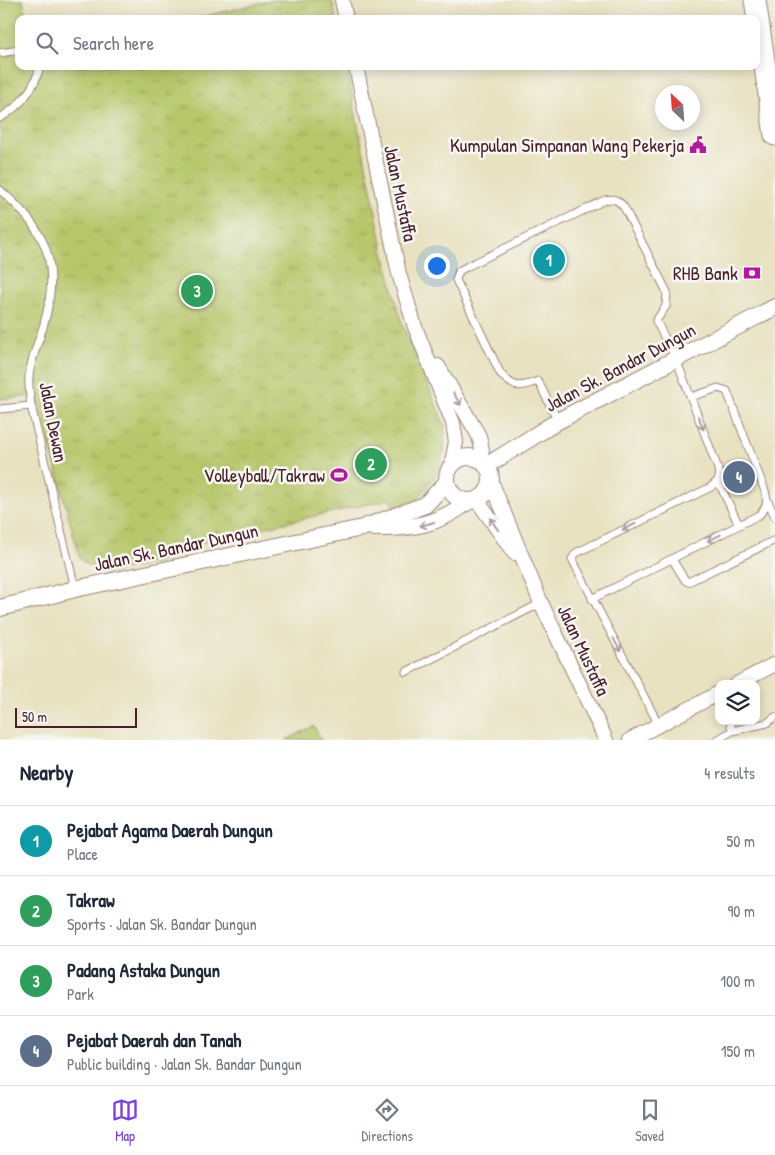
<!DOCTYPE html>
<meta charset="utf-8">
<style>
body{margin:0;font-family:"Patrick Hand",sans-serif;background:#f6f6f7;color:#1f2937}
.controls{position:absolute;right:15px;bottom:15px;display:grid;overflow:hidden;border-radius:10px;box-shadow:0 2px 12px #0003}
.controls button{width:45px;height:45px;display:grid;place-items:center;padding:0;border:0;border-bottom:1px solid #e0e1e3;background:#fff;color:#1f2937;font:25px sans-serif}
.compass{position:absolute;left:655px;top:85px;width:45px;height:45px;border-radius:50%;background:#fff;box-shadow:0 2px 12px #0003;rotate:335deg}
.scale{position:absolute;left:15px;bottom:12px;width:122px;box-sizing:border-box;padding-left:5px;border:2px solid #4a1f2b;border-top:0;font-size:14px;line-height:18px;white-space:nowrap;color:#4a1f2b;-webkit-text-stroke:4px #f6f6f2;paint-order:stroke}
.you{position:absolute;left:436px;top:265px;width:18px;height:18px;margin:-12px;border:4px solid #fff;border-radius:50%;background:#1a73e8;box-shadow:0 0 0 8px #1a73e833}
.badge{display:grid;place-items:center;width:32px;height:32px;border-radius:50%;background:#7c3aed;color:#fff;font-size:16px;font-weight:700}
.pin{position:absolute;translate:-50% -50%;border:2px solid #fff;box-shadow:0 1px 5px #0006}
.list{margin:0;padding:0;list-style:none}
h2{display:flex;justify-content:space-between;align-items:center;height:65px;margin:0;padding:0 20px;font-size:21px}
h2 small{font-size:16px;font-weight:400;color:#747a83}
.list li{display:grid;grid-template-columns:32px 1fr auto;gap:15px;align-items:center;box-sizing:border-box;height:70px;padding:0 20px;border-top:1px solid #e0e1e3}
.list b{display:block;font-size:19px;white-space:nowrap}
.list p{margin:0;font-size:16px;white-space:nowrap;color:#747a83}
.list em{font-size:16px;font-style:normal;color:#747a83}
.icon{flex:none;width:28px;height:28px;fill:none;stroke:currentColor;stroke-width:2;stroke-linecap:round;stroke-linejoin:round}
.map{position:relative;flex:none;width:775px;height:740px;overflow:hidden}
.search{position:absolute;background:#fff;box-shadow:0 2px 12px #0003;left:15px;right:15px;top:15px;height:55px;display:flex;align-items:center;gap:12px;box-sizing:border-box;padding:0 18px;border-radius:10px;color:#747a83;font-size:19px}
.sheet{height:345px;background:#fff}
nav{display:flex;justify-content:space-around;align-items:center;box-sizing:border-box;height:70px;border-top:1px solid #e0e1e3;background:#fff;font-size:14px;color:#747a83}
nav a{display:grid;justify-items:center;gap:2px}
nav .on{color:#7c3aed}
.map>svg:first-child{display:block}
.grass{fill:#b7c76a;stroke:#80734a}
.park{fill:url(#park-tufts);stroke:#80734a}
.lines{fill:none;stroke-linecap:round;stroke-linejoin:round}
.service-casing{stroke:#998076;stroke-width:9}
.minor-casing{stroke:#998076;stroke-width:16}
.tertiary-casing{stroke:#998076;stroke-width:18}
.primary-casing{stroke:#998076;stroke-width:23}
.service{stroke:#fff;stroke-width:7}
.minor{stroke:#fff;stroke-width:14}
.tertiary{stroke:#fff;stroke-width:16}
.primary{stroke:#fff;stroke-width:21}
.oneway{stroke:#ae9aa0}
.labels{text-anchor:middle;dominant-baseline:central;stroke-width:5;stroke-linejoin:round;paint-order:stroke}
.poi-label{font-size:19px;fill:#4a1f2b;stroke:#f6f6f2;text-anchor:end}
.street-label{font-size:19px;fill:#4a1f2b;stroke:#f6f6f2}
</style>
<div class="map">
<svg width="775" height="740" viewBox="0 0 775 740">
<defs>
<pattern id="park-tufts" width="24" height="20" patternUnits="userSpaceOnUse" patternTransform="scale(1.25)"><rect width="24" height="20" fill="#b7c76a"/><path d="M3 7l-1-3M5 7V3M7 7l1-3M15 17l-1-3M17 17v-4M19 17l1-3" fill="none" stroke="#9faa5c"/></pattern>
</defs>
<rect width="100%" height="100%" fill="#f6f6f2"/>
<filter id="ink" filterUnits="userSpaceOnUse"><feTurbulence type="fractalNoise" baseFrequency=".02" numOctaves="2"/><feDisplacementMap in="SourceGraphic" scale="10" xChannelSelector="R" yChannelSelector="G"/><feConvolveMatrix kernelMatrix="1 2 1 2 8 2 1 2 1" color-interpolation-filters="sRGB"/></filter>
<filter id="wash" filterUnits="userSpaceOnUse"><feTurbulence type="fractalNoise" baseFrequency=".0096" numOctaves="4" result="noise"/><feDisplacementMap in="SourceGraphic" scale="20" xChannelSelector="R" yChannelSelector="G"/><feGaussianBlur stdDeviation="1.12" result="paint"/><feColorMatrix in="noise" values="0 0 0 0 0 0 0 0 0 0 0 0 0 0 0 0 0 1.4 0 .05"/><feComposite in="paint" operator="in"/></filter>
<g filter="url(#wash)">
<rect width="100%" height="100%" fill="#e8e2c0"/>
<!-- grass -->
<polygon class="grass" points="314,726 321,740 286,740"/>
<!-- park -->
<g class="park">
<polygon points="0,0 23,0 27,19 19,19 19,66 346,66 385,258 402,324 445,426 444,452 437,473 418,499 393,509 391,499 165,550 167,560 105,574 83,562 79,556 37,396 0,399"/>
<polygon points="273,0 329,0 333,3 336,19 192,19"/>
</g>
</g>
<g filter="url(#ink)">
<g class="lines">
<!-- service casing -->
<g class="service-casing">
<g id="service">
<polyline points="0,53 19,50"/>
<path d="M 0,118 C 19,107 35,89 40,66"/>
<path d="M 0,190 C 47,230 61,264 44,324 C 39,340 31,359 29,376 C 28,385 30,396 31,406 L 75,588"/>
<polyline points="0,409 31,406"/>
<path d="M 558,421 L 538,381 C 519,388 514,389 500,373 L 456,280 L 459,271 L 468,266 L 605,200 C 615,198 619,200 625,209 L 667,292 L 666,306 L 656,321 L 676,359 L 720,474 L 718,481 L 711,487 L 576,553 L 572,559 L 659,725"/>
<polyline points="718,481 739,525"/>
<polyline points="768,501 775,517"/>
<polyline points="672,559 685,580 688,582 775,540"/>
<path d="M 592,599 L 759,515 C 767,507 768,502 765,491 L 727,391 L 718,388 L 691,397"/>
<polyline points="406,672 541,603"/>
<polyline points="732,731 767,723 775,717"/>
<polyline points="717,740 732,731 730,721"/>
</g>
</g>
<!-- minor casing -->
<g class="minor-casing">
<g id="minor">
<polyline points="342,0 346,19"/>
<polyline points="356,66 399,274 415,327 453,423 456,442 451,467"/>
<polyline points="438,366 479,436 482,449 480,461"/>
<polyline points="491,481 541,603 606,740"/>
<polyline points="477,500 514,553"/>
<polyline points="737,684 775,664"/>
<polyline points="630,740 719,693"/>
</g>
</g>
<!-- tertiary casing -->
<g class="tertiary-casing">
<g id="tertiary">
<circle cx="469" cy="479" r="22"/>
<polyline points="486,466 558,421 775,307"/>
<path d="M 374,528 C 412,529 438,525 469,501"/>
<polyline points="0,608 75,589 362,528 425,505 447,482"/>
</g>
</g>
<!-- primary casing -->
<g class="primary-casing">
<polyline id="primary" points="755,0 775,135"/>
</g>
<!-- service -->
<use href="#service" class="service"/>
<!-- minor -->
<use href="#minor" class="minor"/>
<!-- tertiary -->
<use href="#tertiary" class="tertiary"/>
<!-- primary -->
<use href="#primary" class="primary"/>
</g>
<!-- one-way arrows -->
<defs><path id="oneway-shaft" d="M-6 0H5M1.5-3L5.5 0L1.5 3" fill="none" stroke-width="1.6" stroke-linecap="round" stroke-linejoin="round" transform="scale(1.25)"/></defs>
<g class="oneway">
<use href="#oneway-shaft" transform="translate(457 399) rotate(60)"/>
<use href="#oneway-shaft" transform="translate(701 423) rotate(68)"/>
<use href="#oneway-shaft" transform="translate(427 524) rotate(164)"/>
<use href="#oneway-shaft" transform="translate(494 524) rotate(-124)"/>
<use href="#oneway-shaft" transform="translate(629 527) rotate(154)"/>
<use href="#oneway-shaft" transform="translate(714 538) rotate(153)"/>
<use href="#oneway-shaft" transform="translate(617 645) rotate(62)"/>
</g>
</g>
<!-- icons -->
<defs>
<g id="civic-bare" transform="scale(1.35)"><path d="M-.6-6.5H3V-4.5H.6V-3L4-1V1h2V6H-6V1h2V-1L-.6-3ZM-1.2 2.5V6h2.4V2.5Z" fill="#b5179e" stroke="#f6f6f2" stroke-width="2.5" paint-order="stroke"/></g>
<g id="bank-bare" transform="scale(1.35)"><path d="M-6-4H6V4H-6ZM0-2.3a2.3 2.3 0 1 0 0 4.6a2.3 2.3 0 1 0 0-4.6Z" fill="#b5179e" stroke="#f6f6f2" stroke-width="2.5" paint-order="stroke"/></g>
<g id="stadium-bare" transform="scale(1.35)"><path d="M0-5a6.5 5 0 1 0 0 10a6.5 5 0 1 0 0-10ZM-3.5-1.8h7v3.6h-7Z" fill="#b5179e" stroke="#f6f6f2" stroke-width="2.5" paint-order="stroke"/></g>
</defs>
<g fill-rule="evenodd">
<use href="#civic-bare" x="698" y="145"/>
<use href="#bank-bare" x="752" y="273"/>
<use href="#stadium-bare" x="339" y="475"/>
</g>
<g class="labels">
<!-- poi labels -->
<g class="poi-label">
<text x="684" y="145">Kumpulan Simpanan Wang Pekerja</text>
<text x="738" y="273">RHB Bank</text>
<text x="325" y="475">Volleyball/Takraw</text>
</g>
<!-- street labels -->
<g class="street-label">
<text transform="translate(401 193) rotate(78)">Jalan Mustaffa</text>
<text transform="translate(620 367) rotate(-28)">Jalan Sk. Bandar Dungun</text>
<text transform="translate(54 422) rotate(79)">Jalan Dewan</text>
<text transform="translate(176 547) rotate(-12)">Jalan Sk. Bandar Dungun</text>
<text transform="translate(584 650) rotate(65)">Jalan Mustaffa</text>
</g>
</g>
</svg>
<div class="controls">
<button><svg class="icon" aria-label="layers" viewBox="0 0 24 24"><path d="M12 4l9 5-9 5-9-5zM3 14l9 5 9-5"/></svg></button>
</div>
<svg class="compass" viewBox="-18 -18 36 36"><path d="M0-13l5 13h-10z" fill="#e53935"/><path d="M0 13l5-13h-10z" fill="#747a83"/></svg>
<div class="scale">50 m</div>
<div class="you"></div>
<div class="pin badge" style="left:549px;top:260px;background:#0f9aa8">1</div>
<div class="pin badge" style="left:371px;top:464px;background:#2e9e5b">2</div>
<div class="pin badge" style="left:197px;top:291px;background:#2e9e5b">3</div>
<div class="pin badge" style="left:739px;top:477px;background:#5c6f8a">4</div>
<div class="search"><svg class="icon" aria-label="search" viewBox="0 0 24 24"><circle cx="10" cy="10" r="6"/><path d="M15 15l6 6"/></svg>Search here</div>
</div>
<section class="sheet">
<h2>Nearby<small>4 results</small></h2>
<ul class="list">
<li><span class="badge" style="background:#0f9aa8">1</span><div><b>Pejabat Agama Daerah Dungun</b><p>Place</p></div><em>50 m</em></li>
<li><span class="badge" style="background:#2e9e5b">2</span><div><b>Takraw</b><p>Sports · Jalan Sk. Bandar Dungun</p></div><em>90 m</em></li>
<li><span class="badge" style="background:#2e9e5b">3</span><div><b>Padang Astaka Dungun</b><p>Park</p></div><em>100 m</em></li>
<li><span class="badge" style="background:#5c6f8a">4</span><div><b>Pejabat Daerah dan Tanah</b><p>Public building · Jalan Sk. Bandar Dungun</p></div><em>150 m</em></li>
</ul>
</section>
<nav>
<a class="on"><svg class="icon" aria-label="map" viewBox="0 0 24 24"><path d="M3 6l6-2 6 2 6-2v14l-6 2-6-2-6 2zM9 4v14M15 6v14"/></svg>Map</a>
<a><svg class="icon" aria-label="directions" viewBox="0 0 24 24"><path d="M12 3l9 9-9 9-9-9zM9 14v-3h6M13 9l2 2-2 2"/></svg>Directions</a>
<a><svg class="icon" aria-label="saved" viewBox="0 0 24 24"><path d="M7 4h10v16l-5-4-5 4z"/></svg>Saved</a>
</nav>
